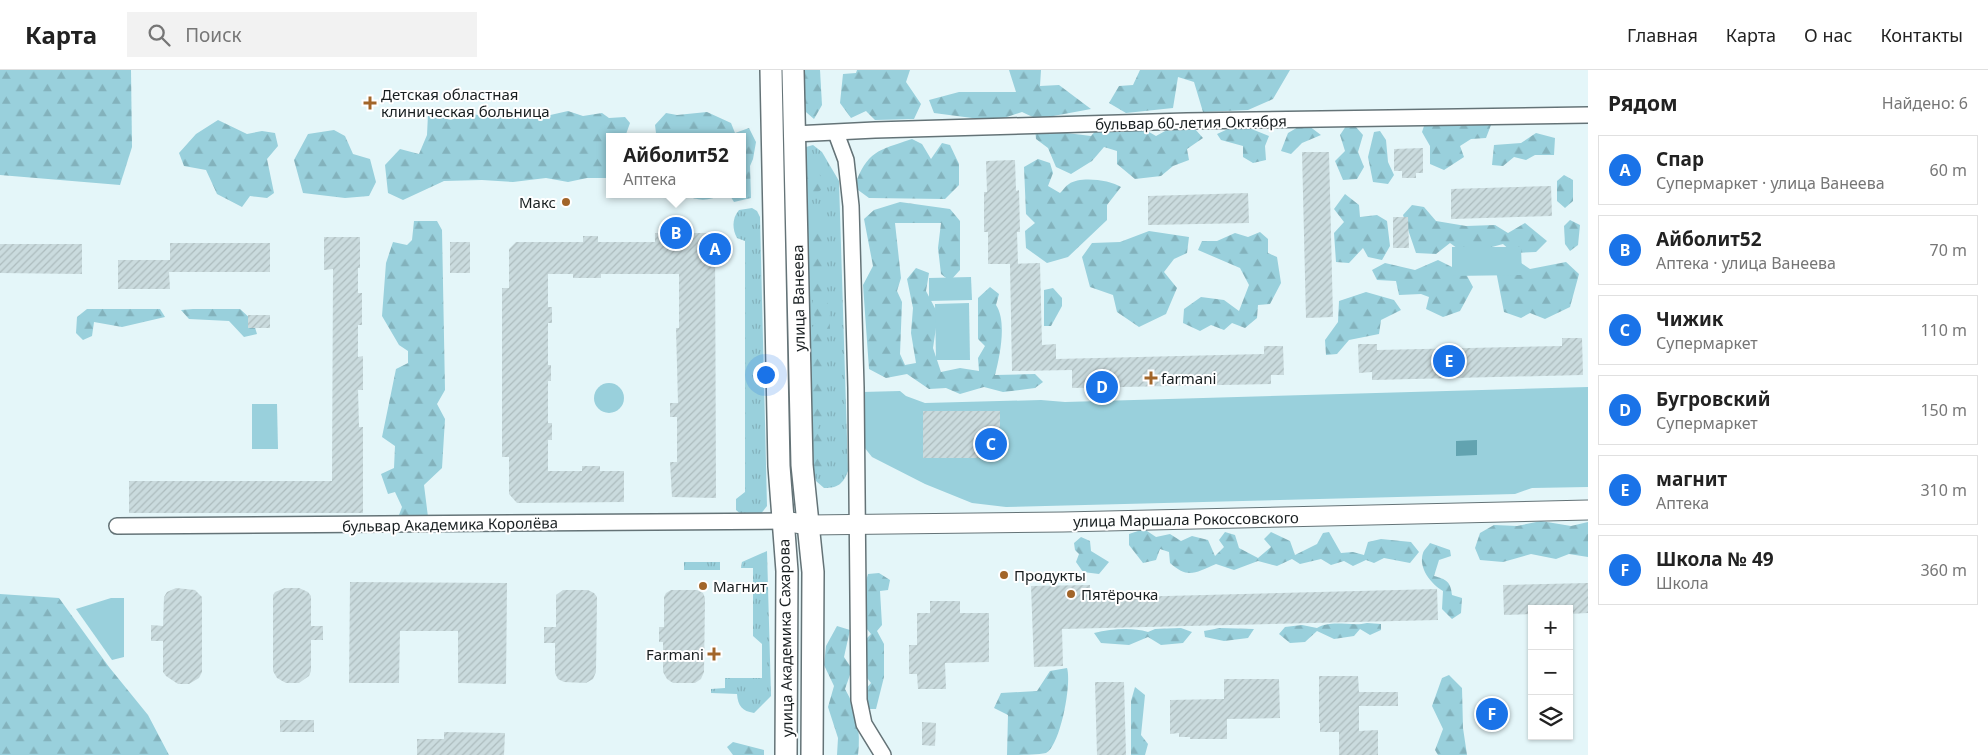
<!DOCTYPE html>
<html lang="ru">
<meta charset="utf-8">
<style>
body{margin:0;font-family:"Noto Sans",sans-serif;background:#f2f2f2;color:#222}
.controls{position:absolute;right:15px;bottom:15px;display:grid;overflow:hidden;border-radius:0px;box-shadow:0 1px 4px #0004}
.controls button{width:45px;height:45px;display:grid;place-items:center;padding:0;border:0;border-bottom:1px solid #e0e0e0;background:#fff;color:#222;font:25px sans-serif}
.you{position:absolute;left:765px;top:304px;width:18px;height:18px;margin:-12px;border:4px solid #fff;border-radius:50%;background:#1a73e8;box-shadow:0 0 0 8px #1a73e833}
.badge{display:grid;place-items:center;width:32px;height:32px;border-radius:50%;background:#1a73e8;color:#fff;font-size:16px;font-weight:700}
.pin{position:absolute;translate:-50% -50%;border:2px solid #fff;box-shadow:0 1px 5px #0006}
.popup{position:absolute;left:606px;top:63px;width:140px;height:65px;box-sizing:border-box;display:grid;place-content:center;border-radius:0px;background:#fff;filter:drop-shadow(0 1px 4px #0005);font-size:16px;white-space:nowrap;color:#767676}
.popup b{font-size:19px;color:#222}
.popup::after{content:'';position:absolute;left:50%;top:100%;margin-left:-10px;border:10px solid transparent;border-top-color:#fff}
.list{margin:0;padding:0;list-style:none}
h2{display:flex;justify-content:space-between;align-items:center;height:65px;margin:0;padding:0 20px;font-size:21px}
h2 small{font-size:16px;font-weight:400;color:#767676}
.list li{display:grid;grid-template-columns:32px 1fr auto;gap:15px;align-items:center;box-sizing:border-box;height:70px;margin:0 10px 10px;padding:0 10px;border:1px solid #e0e0e0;border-radius:0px}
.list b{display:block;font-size:19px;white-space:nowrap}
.list p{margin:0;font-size:16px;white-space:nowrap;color:#767676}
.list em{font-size:16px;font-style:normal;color:#767676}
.icon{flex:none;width:28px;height:28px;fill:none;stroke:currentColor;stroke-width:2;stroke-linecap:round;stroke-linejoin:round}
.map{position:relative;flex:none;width:1588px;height:685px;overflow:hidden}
header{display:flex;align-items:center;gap:30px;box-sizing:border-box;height:70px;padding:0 25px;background:#fff;border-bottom:1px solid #e0e0e0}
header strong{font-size:24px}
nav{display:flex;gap:28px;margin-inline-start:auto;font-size:18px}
.search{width:350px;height:45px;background:#f2f2f2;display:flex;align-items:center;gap:12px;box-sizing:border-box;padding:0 18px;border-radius:0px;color:#767676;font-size:19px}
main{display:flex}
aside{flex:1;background:#fff}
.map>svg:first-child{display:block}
.grass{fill:url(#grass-tufts)}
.forest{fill:url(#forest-firs)}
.green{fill:#99d0dc}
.water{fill:#62a3b0}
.building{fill:url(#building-hatch)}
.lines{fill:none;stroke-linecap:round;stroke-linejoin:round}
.minor-casing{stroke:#647377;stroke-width:18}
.tertiary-casing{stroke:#647377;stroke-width:21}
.secondary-casing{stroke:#647377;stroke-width:24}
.minor{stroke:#fff;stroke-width:15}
.tertiary{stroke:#fff;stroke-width:19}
.secondary{stroke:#fff;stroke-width:21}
.poi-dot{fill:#a26529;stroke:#fff;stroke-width:2}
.labels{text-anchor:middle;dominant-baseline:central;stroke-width:4;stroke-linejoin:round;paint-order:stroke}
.poi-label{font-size:15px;fill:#181e20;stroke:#fff;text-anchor:start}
.street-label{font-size:15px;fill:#181e20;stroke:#fff}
</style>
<header>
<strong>Карта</strong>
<div class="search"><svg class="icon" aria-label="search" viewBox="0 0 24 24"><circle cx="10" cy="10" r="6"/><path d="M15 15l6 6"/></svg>Поиск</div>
<nav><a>Главная</a><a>Карта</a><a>О нас</a><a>Контакты</a></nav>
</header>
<main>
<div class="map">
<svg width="1588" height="685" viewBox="0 0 1588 685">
<defs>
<pattern id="grass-tufts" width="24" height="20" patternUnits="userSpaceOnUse" patternTransform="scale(1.25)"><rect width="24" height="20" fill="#99d0dc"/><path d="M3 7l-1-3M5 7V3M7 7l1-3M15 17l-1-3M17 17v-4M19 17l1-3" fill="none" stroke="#83b2bc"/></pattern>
<pattern id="forest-firs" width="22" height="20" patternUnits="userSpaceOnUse" patternTransform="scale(1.25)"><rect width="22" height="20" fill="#99d0dc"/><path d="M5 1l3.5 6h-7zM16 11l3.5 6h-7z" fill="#83b2bc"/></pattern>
<pattern id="building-hatch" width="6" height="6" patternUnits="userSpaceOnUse" patternTransform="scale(1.25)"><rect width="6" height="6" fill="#cadbde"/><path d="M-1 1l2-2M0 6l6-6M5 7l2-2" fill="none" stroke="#adbcbe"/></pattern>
</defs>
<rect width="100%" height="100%" fill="#e4f6f9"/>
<!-- grass -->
<g class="grass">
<path d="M 813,75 L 822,82 L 839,111 L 848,401 C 843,414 838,418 824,418 L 816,411 L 813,400 L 806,77 Z"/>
<path d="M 752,138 L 757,141 L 760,147 L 767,436 L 760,445 L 743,446 L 736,440 L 736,429 L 745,422 L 745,171 L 737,168 C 732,159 732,148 739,140 Z"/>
<path d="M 767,481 L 771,626 L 754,643 C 742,641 738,636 737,624 L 711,623 L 711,619 L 725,618 L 725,608 L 762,608 L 762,574 L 753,566 L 753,498 L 741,498 L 742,492 Z"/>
<rect x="684" y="492" width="36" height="8"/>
</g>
<!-- forest -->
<g class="forest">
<polygon points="0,0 131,0 132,77 120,115 0,105"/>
<polygon points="797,0 820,0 822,35 814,49 799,36"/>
<polygon points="857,0 910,0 906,12 921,34 914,49 875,50 866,41 851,48 840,33 843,4 856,3"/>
<polygon points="1009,0 1041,0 1040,16 1059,15 1091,39 1037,49 1022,42 995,51 934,43 929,30 959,22 1016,22"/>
<polygon points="1140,0 1290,0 1273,29 1248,40 1203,42 1194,12 1178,7 1173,38 1126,43 1109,33 1119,16 1133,15"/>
<polygon points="525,41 546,46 568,41 583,46 602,43 609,48 625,47 630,53 625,67 610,67 610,108 587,108 568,112 546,108 513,112 482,110 444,111 403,130 388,123 385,95 400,79 419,84 427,65 428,44 451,50 469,43 486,47"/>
<polygon points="707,42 731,53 735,63 749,58 756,72 753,89 750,96 751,128 734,132 729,124 742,124 742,67 649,67 656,63 655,55 666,43 677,45"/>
<polygon points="1475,42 1491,55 1486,68 1471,69 1460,76 1464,87 1444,100 1430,94 1430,76 1422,62 1426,50"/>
<polygon points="218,50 247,64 262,61 275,63 278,76 267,89 274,123 267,128 250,126 242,137 217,124 206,100 184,96 179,83 196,64"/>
<polygon points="1059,51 1067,63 1091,66 1100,56 1137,55 1156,66 1167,60 1195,59 1203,68 1187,79 1189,90 1173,96 1161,106 1135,109 1117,94 1117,81 1104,77 1092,91 1071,104 1056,97 1048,78 1036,69 1035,58"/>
<polygon points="1305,53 1321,65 1302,73 1291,84 1281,81 1288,63"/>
<polygon points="1346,56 1356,57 1363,65 1358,82 1364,97 1357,109 1343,110 1335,91 1345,81 1340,65"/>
<polygon points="1249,58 1269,66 1265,76 1266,90 1253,93 1243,87 1243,76 1221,70 1217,64 1228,59"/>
<polygon points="334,60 345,66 353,84 370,89 376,112 369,126 345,128 303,123 294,90 308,64"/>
<polygon points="1380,61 1386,70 1388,92 1394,105 1388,114 1373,112 1368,87 1374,62"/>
<polygon points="1536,63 1555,68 1554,85 1535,85 1526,90 1514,87 1503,96 1492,95 1494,75 1521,73"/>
<path d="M 912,69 L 922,74 L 931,89 L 942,73 L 950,75 L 959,94 L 959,115 L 945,129 L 869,128 L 854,117 C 868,80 877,81 912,69 Z"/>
<path d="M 1038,89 L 1050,93 L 1053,103 L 1048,116 L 1060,123 C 1063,121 1065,116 1069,114 C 1080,106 1110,110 1121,117 L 1107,135 L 1107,150 L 1068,187 L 1047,193 L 1026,178 L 1025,161 L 1035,153 L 1026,144 L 1024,97 Z"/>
<polygon points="815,98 821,107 821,120 812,126 805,123 805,102"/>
<polygon points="1564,105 1573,110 1573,131 1565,138 1557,131 1557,111"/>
<path d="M 684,124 L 723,124 C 709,131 698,132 684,124 Z"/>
<polygon points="1345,124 1359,135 1360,147 1377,145 1387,151 1390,176 1382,190 1368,187 1363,178 1349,193 1336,192 1334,163 1344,152 1334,139"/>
<path d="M 900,132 L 950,139 L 960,151 L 960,200 L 950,211 L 941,204 L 938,178 L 941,153 L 895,153 L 901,208 L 897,221 L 902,232 L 900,284 L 905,295 L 916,293 L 911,263 L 913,238 L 907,209 L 916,198 L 929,203 L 926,221 L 938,244 L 933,278 L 941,302 L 960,298 L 979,301 L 978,288 L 985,276 L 978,269 L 978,228 L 990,217 L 999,224 L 996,235 C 1007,251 1000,286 995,305 L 1035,304 L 1043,312 L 1035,318 L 1003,322 L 984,317 L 960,324 L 946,318 L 929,319 L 907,304 L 886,308 L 869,299 L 863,215 L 873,196 L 864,149 L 874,140 Z"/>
<polygon points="1412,135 1424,137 1436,151 1466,156 1495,155 1508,163 1525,153 1547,171 1536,182 1513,183 1503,174 1481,180 1461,181 1450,173 1436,184 1416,183 1403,145"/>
<polygon points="1570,150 1580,155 1578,175 1570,181 1565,174 1564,156"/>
<polygon points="414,151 437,151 442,160 445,320 437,334 445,349 442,398 424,415 428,447 408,457 399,445 402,437 395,422 388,424 381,404 394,398 395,376 382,367 396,299 408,293 408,281 399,275 382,246 386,193 393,172 407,175 412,170"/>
<path d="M 815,151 L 823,155 C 821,170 831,181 822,195 L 825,205 L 822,220 L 829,237 L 830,260 L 822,269 L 827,285 L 822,300 L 827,315 L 822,327 L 827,341 L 817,359 C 829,373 830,384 821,400 L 809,398 L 804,287 L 814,276 L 807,263 L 817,252 L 813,242 L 813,226 L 800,215 L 799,200 L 810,189 L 811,177 L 801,168 L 801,158 Z"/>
<polygon points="1149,161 1189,167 1187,183 1174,189 1164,202 1177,218 1166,244 1139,257 1117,242 1113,225 1090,217 1082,187 1092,173 1120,172"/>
<polygon points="1260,162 1268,169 1268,183 1277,187 1281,213 1270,234 1258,235 1257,248 1245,258 1232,253 1224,260 1211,255 1200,261 1183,253 1184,239 1201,227 1224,230 1239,241 1249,215 1240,198 1198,180 1202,171 1217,171 1235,163 1248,167"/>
<polygon points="1515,189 1530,199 1566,192 1579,204 1570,237 1545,249 1530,243 1521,248 1504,242 1496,201"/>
<polygon points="1438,190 1466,204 1473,217 1460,241 1443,247 1426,239 1429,227 1421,224 1399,225 1396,211 1377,210 1372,200 1385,193 1415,200"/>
<polygon points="1053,218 1062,228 1062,236 1051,256 1044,256 1044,220"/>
<polygon points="1366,222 1394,230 1401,240 1381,250 1379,264 1349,270 1337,284 1326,285 1325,270 1338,252 1339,231"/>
<polygon points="87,239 160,239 165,247 122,257 94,252 92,266 83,270 76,263 77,247"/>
<polygon points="193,239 240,239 253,251 257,264 244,267 229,251 189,249 181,240"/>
<polygon points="1541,451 1571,456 1588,452 1588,487 1569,484 1556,489 1531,484 1503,492 1480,490 1475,478 1480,463 1494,455 1517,456"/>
<path d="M 1144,459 L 1156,467 L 1170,464 L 1181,471 L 1192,466 L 1208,470 L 1215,486 L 1224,477 L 1219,470 L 1225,462 L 1235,465 L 1239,478 L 1258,488 L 1271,477 L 1264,469 L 1271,462 L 1290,471 L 1295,485 L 1317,474 L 1323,463 L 1329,462 L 1341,483 L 1353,482 L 1364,485 L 1368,472 L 1381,469 L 1411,472 L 1419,482 L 1410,493 L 1384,488 L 1374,493 L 1366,490 L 1353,496 L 1344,491 L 1331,495 L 1321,489 L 1300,494 L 1292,489 L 1277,496 L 1258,491 L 1234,500 L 1216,494 C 1195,503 1188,509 1170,493 L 1169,482 L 1160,479 L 1156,490 L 1143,493 L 1129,475 L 1129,464 Z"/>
<polygon points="1081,467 1090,471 1091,481 1109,492 1099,504 1083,502 1076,492 1079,484 1075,480 1074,473"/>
<path d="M 1430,473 L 1450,480 L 1451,486 L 1439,490 L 1434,506 C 1446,509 1451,512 1452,525 L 1462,528 L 1461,543 L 1452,549 L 1442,539 L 1443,521 C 1431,514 1418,498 1423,483 C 1424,480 1428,476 1430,473 Z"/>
<polygon points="879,503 890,510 888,520 880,521 882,555 877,561 884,574 884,607 876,639 865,639 863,622 871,613 864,604 861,574 871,564 862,553 862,525 868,504"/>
<polygon points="0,524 59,528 109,597 148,645 169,685 0,685"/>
<path d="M 1367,553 L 1381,554 L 1381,560 L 1370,565 L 1360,559 L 1354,566 L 1334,569 L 1317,561 L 1305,572 L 1290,573 L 1279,564 L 1285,557 L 1302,555 L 1317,558 C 1332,549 1352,557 1367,553 Z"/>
<path d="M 837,556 L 850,560 L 844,587 L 852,599 L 845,619 C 857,639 861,662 858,685 L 837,685 L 838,668 L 828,637 L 834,616 L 824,595 L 826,576 Z"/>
<path d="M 1181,558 L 1192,562 L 1183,573 L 1161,575 L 1148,567 L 1129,575 L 1101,573 L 1094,563 C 1112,559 1131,557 1148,562 L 1155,559 Z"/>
<polygon points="1220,558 1254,559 1248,568 1224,571 1205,567 1204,561"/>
<path d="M 1067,598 C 1072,614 1060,676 1046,683 C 1036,685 1017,685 1007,685 L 1008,645 L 994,638 L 1001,623 L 1037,621 L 1050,601 Z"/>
<polygon points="1449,605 1462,618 1463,658 1467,685 1438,685 1435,680 1443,659 1432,636 1442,608"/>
<polygon points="1135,617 1145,625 1141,665 1148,674 1145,685 1131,685 1131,631"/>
<polygon points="733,672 764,680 764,685 733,685 727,677"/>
</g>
<!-- green -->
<g class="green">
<polygon points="1452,177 1521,177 1522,205 1452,206"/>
<polygon points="971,207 972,230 929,231 929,208"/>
<polygon points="969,233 970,290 936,290 935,234"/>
<circle cx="609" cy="328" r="15"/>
<polygon points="1588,317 1588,417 1532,418 1515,424 1006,437 972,433 925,414 872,387 864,377 862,322 900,321 906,326 925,333 1041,330 1065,332"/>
<polygon points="252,334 277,334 278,379 252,379"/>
<polygon points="111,528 124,528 124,587 112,590 76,539"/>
</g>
<!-- water -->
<polygon class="water" points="1477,370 1477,385 1456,386 1456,371"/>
<!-- building -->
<g class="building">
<polygon points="1423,78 1423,103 1416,103 1416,108 1402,108 1402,101 1394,101 1394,79"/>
<polygon points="1302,82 1329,82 1333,247 1306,248"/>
<polygon points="1015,90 1016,121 1019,120 1020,162 1017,162 1018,194 988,194 988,162 984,162 984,122 987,122 986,91"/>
<polygon points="1551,116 1552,146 1451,149 1451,119"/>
<polygon points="1248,123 1249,153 1148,155 1148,126"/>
<polygon points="1393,147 1408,147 1409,178 1393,178"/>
<polygon points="655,163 715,163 716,428 672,427 670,392 677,392 677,347 670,347 670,333 678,333 676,258 679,258 679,204 601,204 601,208 573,208 573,204 548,204 548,237 552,237 552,253 548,253 548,295 551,295 551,311 548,311 548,353 552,353 552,370 548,370 548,401 582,401 582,396 600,396 600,401 624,401 624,432 517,433 509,424 509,387 502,387 502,218 509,218 509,179 516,172 583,172 583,166 598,166 598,172 655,172"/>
<polygon points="324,167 360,167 360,198 358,198 358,223 362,223 362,255 358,255 358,287 363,286 363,320 358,320 359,357 363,357 363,443 129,443 129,411 332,411 333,199 324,200"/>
<rect x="450" y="172" width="20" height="31"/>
<polygon points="170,173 270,173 270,202 169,202 170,219 118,219 118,190 170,190"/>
<polygon points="0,174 82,174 82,204 0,203"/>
<polygon points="1040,193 1042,275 1056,274 1056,289 1264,284 1264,276 1283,276 1284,305 1271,305 1271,314 1072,318 1072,300 1012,301 1010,194"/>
<rect x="248" y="245" width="22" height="13"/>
<polygon points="1562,268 1582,268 1583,305 1372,310 1372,302 1359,303 1358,274 1377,274 1377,280 1562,276"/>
<rect x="923" y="341" width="77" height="47"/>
<polygon points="350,512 507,513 506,614 458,613 458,561 400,561 399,613 349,613"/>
<polygon points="1588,513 1588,543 1569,544 1569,539 1532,539 1532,544 1504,545 1503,515"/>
<polygon points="1090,515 1090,528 1437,519 1438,550 1062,559 1063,596 1034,597 1031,516"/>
<polygon points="176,518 195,520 202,527 202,602 199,608 189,614 178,614 166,606 163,602 163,571 151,571 151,555 163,556 164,527 167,522"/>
<polygon points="285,518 299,518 308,522 311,526 311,556 323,556 323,570 311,570 311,601 309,606 299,613 286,613 277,608 273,601 273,525 275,522"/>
<polygon points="563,520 588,520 594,523 597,527 596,602 593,609 586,613 564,612 558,609 555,603 555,573 544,573 544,557 556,557 556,525"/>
<polygon points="671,520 697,520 703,523 705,528 704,602 701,609 695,613 673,613 667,609 663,602 663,572 659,572 659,557 664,557 664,527 666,523"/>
<polygon points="930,531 960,531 960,543 989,543 989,592 945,593 946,619 918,619 917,604 909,604 909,575 917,575 917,543 930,543"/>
<polygon points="1319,606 1358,606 1359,622 1398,622 1398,636 1359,636 1359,661 1378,660 1378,685 1339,685 1339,662 1320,662 1320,653 1319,653"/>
<polygon points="1224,609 1279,609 1280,648 1227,649 1227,669 1190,669 1190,667 1179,667 1179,663 1170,664 1170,630 1224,629"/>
<polygon points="1095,612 1124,612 1126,685 1097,685"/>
<rect x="280" y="650" width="34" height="12"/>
<polygon points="922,652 936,653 935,676 922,675"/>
<polygon points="444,662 505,663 504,685 417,685 417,669 444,669"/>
</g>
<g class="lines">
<!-- minor casing -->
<g class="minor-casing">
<g id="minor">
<polyline points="836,63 846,90 851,136 856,318 859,630 864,654 883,685"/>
<polyline points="794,64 875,60 1187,51 1588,45"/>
<polyline points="117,456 783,451"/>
</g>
</g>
<!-- tertiary casing -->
<g class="tertiary-casing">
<polyline id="tertiary" points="783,451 809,455 1063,452 1588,440"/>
</g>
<!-- secondary casing -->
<g class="secondary-casing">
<g id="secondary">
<polyline points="771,0 779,396 787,501 786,685"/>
<polyline points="793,0 802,395 813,502 812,685"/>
</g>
</g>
<!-- minor -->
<use href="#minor" class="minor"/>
<!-- tertiary -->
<use href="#tertiary" class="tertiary"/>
<!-- secondary -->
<use href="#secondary" class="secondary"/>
</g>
<!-- markers -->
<g class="poi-dot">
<path d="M367.5 25.5h5v5h5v5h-5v5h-5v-5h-5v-5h5z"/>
<circle cx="566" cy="132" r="5"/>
<path d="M1148.5 300.5h5v5h5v5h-5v5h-5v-5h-5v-5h5z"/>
<circle cx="1004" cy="505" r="5"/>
<circle cx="703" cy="516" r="5"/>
<circle cx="1071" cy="524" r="5"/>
<path d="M711.5 576.5h5v5h5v5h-5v5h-5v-5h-5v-5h5z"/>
</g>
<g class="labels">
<!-- poi labels -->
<g class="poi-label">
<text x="381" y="24">Детская областная<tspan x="381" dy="17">клиническая больница</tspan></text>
<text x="556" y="132" text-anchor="end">Макс</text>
<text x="1161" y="308">farmani</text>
<text x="1014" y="505">Продукты</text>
<text x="713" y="516">Магнит</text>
<text x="1081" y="524">Пятёрочка</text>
<text x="704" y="584" text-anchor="end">Farmani</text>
</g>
<!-- street labels -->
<g class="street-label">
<text transform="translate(1191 52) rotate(-1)">бульвар 60-летия Октября</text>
<text transform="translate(798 228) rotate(-91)">улица Ванеева</text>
<text transform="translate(1186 449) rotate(-1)">улица Маршала Рокоссовского</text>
<text transform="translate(450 454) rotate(-1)">бульвар Академика Королёва</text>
<text transform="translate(785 568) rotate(-91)">улица Академика Сахарова</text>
</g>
</g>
</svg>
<div class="controls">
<button>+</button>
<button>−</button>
<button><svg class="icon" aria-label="layers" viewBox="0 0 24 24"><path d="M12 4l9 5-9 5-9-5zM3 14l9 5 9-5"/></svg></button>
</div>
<div class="you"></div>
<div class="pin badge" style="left:715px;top:179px">A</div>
<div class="pin badge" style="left:676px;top:163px">B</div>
<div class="popup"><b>Айболит52</b>Аптека</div>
<div class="pin badge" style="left:991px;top:374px">C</div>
<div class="pin badge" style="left:1102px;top:317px">D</div>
<div class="pin badge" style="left:1449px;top:291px">E</div>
<div class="pin badge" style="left:1492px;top:644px">F</div>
</div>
<aside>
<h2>Рядом<small>Найдено: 6</small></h2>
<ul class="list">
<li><span class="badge">A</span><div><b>Спар</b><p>Супермаркет · улица Ванеева</p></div><em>60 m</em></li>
<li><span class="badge">B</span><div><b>Айболит52</b><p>Аптека · улица Ванеева</p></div><em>70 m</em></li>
<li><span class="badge">C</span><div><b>Чижик</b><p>Супермаркет</p></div><em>110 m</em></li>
<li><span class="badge">D</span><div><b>Бугровский</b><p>Супермаркет</p></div><em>150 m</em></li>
<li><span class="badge">E</span><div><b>магнит</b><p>Аптека</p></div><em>310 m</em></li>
<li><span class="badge">F</span><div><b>Школа № 49</b><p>Школа</p></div><em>360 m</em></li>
</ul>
</aside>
</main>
